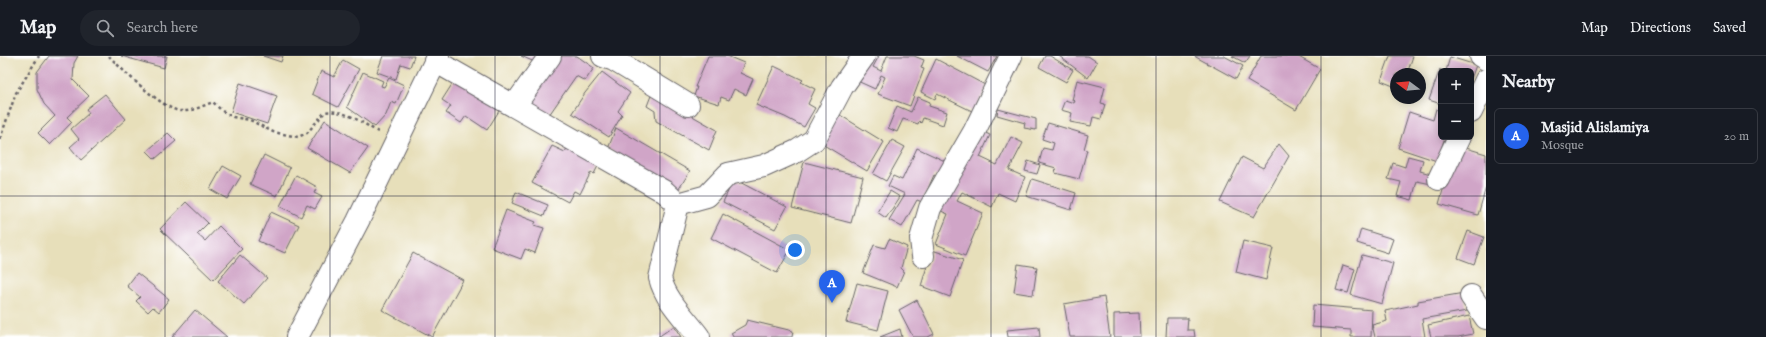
<!DOCTYPE html>
<meta charset="utf-8">
<style>
body{margin:0;font-family:"IM FELL English",serif;background:#20242c;color:#f1f3f6}
.controls{position:absolute;right:12px;top:12px;display:grid;overflow:hidden;border-radius:6px;box-shadow:0 2px 10px #0003}
.controls button{width:36px;height:36px;display:grid;place-items:center;padding:0;border:0;border-bottom:1px solid #363941;background:#171b24;color:#f1f3f6;font:20px sans-serif}
.compass{position:absolute;left:1390px;top:12px;width:36px;height:36px;border-radius:50%;background:#171b24;box-shadow:0 2px 10px #0003;rotate:286deg}
.you{position:absolute;left:795px;top:194px;width:14px;height:14px;margin:-10px;border:3px solid #fff;border-radius:50%;background:#1a73e8;box-shadow:0 0 0 6px #1a73e833}
.badge{display:grid;place-items:center;width:26px;height:26px;border-radius:50%;background:#2563eb;color:#fff;font-size:13px;font-weight:700}
.pin{position:absolute;translate:-50% -33px;filter:drop-shadow(0 1px 2px #0008)}
.pin::after{content:'';position:absolute;top:21px;width:14px;height:12px;background:inherit;clip-path:polygon(0 0,100% 0,50% 100%)}
.list{margin:0;padding:0;list-style:none}
h2{display:flex;justify-content:space-between;align-items:center;height:52px;margin:0;padding:0 16px;font-size:17px}
h2 small{font-size:13px;font-weight:400;color:#9ea1a6}
.list li{display:grid;grid-template-columns:26px 1fr auto;gap:12px;align-items:center;box-sizing:border-box;height:56px;margin:0 8px 8px;padding:0 8px;border:1px solid #363941;border-radius:6px}
.list b{display:block;font-size:15px;white-space:nowrap}
.list p{margin:0;font-size:13px;white-space:nowrap;color:#9ea1a6}
.list em{font-size:13px;font-style:normal;color:#9ea1a6}
.icon{flex:none;width:22px;height:22px;fill:none;stroke:currentColor;stroke-width:2;stroke-linecap:round;stroke-linejoin:round}
.map{position:relative;flex:none;width:1486px;height:281px;overflow:hidden}
header{display:flex;align-items:center;gap:24px;box-sizing:border-box;height:56px;padding:0 20px;background:#171b24;border-bottom:1px solid #363941}
header strong{font-size:19px}
nav{display:flex;gap:22px;margin-inline-start:auto;font-size:14px}
.search{width:280px;height:36px;background:#20242c;display:flex;align-items:center;gap:10px;box-sizing:border-box;padding:0 14px;border-radius:22px;color:#9ea1a6;font-size:15px}
main{display:flex}
aside{flex:1;background:#171b24}
.map>svg:first-child{display:block}
.building{fill:#d0a5c7}
.lines{fill:none;stroke-linecap:round;stroke-linejoin:round}
.street-casing{stroke:#676467;stroke-width:24}
.path{stroke:#676467;stroke-width:2.5;stroke-dasharray:3 3;stroke-linecap:butt}
.street{stroke:#fff;stroke-width:22}
.grid{fill:none;stroke:#22223b;stroke-width:1;stroke-opacity:0.55}
</style>
<header>
<strong>Map</strong>
<div class="search"><svg class="icon" aria-label="search" viewBox="0 0 24 24"><circle cx="10" cy="10" r="6"/><path d="M15 15l6 6"/></svg>Search here</div>
<nav><a>Map</a><a>Directions</a><a>Saved</a></nav>
</header>
<main>
<div class="map">
<svg width="1486" height="281" viewBox="0 0 1486 281">
<rect width="100%" height="100%" fill="#fff"/>
<filter id="ink" filterUnits="userSpaceOnUse"><feTurbulence type="fractalNoise" baseFrequency=".025" numOctaves="2"/><feDisplacementMap in="SourceGraphic" scale="8" xChannelSelector="R" yChannelSelector="G"/><feConvolveMatrix kernelMatrix="1 2 1 2 8 2 1 2 1" color-interpolation-filters="sRGB"/></filter>
<filter id="wash" filterUnits="userSpaceOnUse"><feTurbulence type="fractalNoise" baseFrequency=".012" numOctaves="4" result="noise"/><feDisplacementMap in="SourceGraphic" scale="16" xChannelSelector="R" yChannelSelector="G"/><feGaussianBlur stdDeviation="0.9" result="paint"/><feColorMatrix in="noise" values="0 0 0 0 0 0 0 0 0 0 0 0 0 0 0 0 0 1.4 0 .05"/><feComposite in="paint" operator="in"/></filter>
<g filter="url(#wash)">
<rect width="100%" height="100%" fill="#e7dfba"/>
<g id="blocks">
<!-- building -->
<g class="building">
<polygon points="49,0 78,0 74,7 73,24 89,40 67,61 72,66 50,89 38,77 55,60 44,48 37,33 37,16"/>
<polygon points="121,0 167,0 164,12"/>
<polygon points="263,0 283,0 281,6"/>
<polygon points="383,0 414,0 410,11 401,8 396,23 377,16"/>
<polygon points="521,0 543,0 539,8"/>
<polygon points="555,0 577,0 594,12 585,25 576,20 549,59 526,44"/>
<polygon points="708,0 727,0 744,7 740,17 753,23 746,39 734,33 729,44 721,41 719,48 694,40 697,31 695,31"/>
<polygon points="867,0 879,0 873,11 881,15 887,0 914,0 924,4 921,12 924,13 910,50 878,38 885,21 881,19 875,33 853,23"/>
<polygon points="957,0 997,0 988,16"/>
<polygon points="1045,0 1050,0 1073,14 1066,26 1039,11"/>
<polygon points="1059,0 1088,0 1097,6 1088,22"/>
<polygon points="1194,0 1224,0 1243,10 1236,23"/>
<polygon points="1232,0 1250,0 1245,7"/>
<polygon points="1261,0 1297,0 1320,13 1296,54 1247,25"/>
<polygon points="1390,0 1413,0 1407,18 1396,18 1396,31 1381,25"/>
<polygon points="1450,1 1476,9 1471,23 1471,15 1446,15"/>
<polygon points="936,3 987,30 974,56 937,38 935,43 921,36"/>
<polygon points="343,4 359,13 338,51 312,38 321,15 334,21"/>
<polygon points="774,10 803,24 801,26 815,33 808,48 815,52 804,71 785,61 756,49"/>
<polygon points="1440,13 1441,14 1441,48 1429,44"/>
<polygon points="363,16 383,25 381,30 384,31 389,22 404,29 396,48 391,46 386,59 375,71 347,51"/>
<polygon points="602,16 630,37 618,55 622,59 609,81 572,57 585,37"/>
<polygon points="458,19 504,47 487,74 466,60 461,67 446,57 451,50 442,44"/>
<polygon points="1077,24 1105,31 1101,47 1105,48 1101,63 1093,61 1091,70 1070,66 1072,57 1061,54 1065,44 1074,47 1075,45 1072,44"/>
<polygon points="240,27 277,40 267,68 231,56"/>
<polygon points="652,37 717,74 709,94 656,65 655,55 647,50"/>
<polygon points="105,38 126,63 81,104 70,91 79,83 71,73 89,57 86,53"/>
<polygon points="918,41 930,46 929,50 947,56 943,69 923,62 921,67 919,65 918,68 903,63 897,76 888,72 897,50 911,56"/>
<polygon points="998,53 1036,63 1036,74 1024,72 1025,67 997,59"/>
<polygon points="1436,53 1441,55 1441,81 1445,81 1437,105 1398,92 1409,56 1433,64"/>
<polygon points="835,56 884,86 867,115 817,85"/>
<polygon points="325,64 368,92 350,117 307,92"/>
<polygon points="1048,67 1088,79 1084,93 1087,94 1079,123 1055,117 1056,112 1039,107 1043,92 1052,94 1054,87 1042,83"/>
<polygon points="616,72 690,115 677,136 608,93"/>
<polygon points="979,74 990,79 980,101 997,109 1011,81 1023,87 1009,114 1025,121 1015,145 998,137 992,151 962,136 957,145 983,157 965,200 936,188 948,158 934,152"/>
<polygon points="168,77 176,85 155,103 147,95"/>
<polygon points="892,84 905,91 886,125 873,118"/>
<polygon points="569,88 601,104 594,118 591,116 580,138 574,135 568,146 532,127 552,90 565,96"/>
<polygon points="1279,88 1289,100 1254,161 1220,146 1242,101 1263,112"/>
<polygon points="1456,89 1486,98 1486,131 1478,159 1439,148"/>
<polygon points="917,92 947,106 940,122 934,119 922,146 917,144 902,171 889,164 905,138 888,130 893,120 902,124"/>
<polygon points="264,99 290,112 277,140 250,128"/>
<polygon points="1408,100 1423,104 1420,115 1438,120 1436,129 1417,125 1412,144 1397,140 1401,126 1388,123 1393,107 1405,111"/>
<polygon points="1028,105 1040,109 1037,118 1025,115"/>
<polygon points="804,106 863,121 851,167 792,152"/>
<polygon points="223,110 241,120 227,143 210,133"/>
<polygon points="296,119 317,131 314,137 322,141 315,153 307,149 301,161 280,150"/>
<polygon points="734,123 787,151 775,173 723,146"/>
<polygon points="1032,123 1076,137 1071,154 1026,140"/>
<polygon points="890,135 900,141 886,162 877,156"/>
<polygon points="516,136 548,149 544,160 512,147"/>
<polygon points="186,146 208,167 197,178 205,185 219,170 242,193 213,224 160,173"/>
<polygon points="506,154 536,166 534,169 544,172 535,197 525,193 521,203 492,192"/>
<polygon points="271,156 299,169 285,197 258,185"/>
<polygon points="723,158 790,194 777,217 711,182"/>
<polygon points="1361,173 1393,183 1388,197 1357,187"/>
<polygon points="1468,175 1484,181 1474,208 1458,202"/>
<polygon points="889,183 907,191 901,212 904,215 897,231 863,217 874,189 885,192"/>
<polygon points="1243,185 1273,192 1266,224 1236,216"/>
<polygon points="932,194 963,204 950,241 921,230"/>
<polygon points="413,197 463,224 432,281 382,254"/>
<polygon points="240,199 267,222 244,248 218,225"/>
<polygon points="1362,199 1393,207 1382,248 1351,239"/>
<polygon points="1018,208 1037,211 1033,239 1014,236"/>
<polygon points="1343,209 1355,213 1348,237 1336,234"/>
<polygon points="137,217 169,243 159,256 153,251 148,256 136,245 140,241 127,230"/>
<polygon points="857,227 888,235 878,274 846,266"/>
<polygon points="1464,237 1467,255 1422,263 1425,281 1375,281 1372,269 1387,265 1385,255 1418,248 1418,245"/>
<polygon points="1104,241 1110,281 1070,281 1064,248"/>
<polygon points="917,244 934,278 928,281 913,281 899,254"/>
<polygon points="1313,249 1372,254 1371,281 1351,281 1351,274 1312,271"/>
<polygon points="195,254 227,281 172,281"/>
<polygon points="1139,257 1140,281 1114,281 1114,258"/>
<polygon points="1469,260 1473,278 1458,281 1431,281 1428,269"/>
<polygon points="1167,262 1188,262 1187,274 1194,274 1195,281 1166,281"/>
<polygon points="747,264 793,275 792,281 733,281 731,277 745,269"/>
<polygon points="674,270 681,281 658,281"/>
<polygon points="1039,271 1040,281 1008,281 1007,274"/>
<polygon points="900,273 902,281 880,281"/>
</g>
</g>
</g>
<g filter="url(#ink)">
<use href="#blocks" fill-opacity="0" stroke="#676467" stroke-width="1"/>
<g class="lines">
<!-- street casing -->
<g class="street-casing">
<g id="street">
<polyline points="603,0 614,4 688,49"/>
<polyline points="1481,0 1486,3"/>
<path d="M 435,5 L 665,136 L 678,148 L 660,222 C 666,245 685,262 699,281"/>
<polyline points="515,49 550,0"/>
<polyline points="1471,56 1486,24"/>
<polyline points="1439,123 1459,81"/>
<polyline points="678,148 707,140 728,118 764,110 797,95 814,84 842,31 864,0"/>
<polyline points="923,200 921,183 930,152 974,76 1011,0"/>
<polyline points="1471,240 1486,262"/>
<polyline points="297,281 358,165 438,0"/>
</g>
</g>
<!-- path -->
<g class="path">
<path d="M 109,0 C 121,13 164,54 180,55 C 192,56 202,50 213,46 L 222,55 L 233,61 L 250,64 L 273,76 L 298,81 L 307,77 L 325,56 C 344,53 361,66 378,76"/>
<polyline points="0,83 16,37 39,0"/>
</g>
<!-- street -->
<use href="#street" class="street"/>
</g>
</g>
<!-- grid -->
<path class="grid" d="M 165,0 L 165,281M 330,0 L 330,281M 495,0 L 495,281M 660,0 L 660,281M 826,0 L 826,281M 991,0 L 991,281M 1156,0 L 1156,281M 1321,0 L 1321,281M 0,140 L 1486,140"/>
</svg>
<div class="controls">
<button>+</button>
<button>−</button>
</div>
<svg class="compass" viewBox="-18 -18 36 36"><path d="M0-13l5 13h-10z" fill="#e53935"/><path d="M0 13l5-13h-10z" fill="#9ea1a6"/></svg>
<div class="you"></div>
<div class="pin badge" style="left:832px;top:247px">A</div>
</div>
<aside>
<h2>Nearby<small></small></h2>
<ul class="list">
<li><span class="badge">A</span><div><b>Masjid Alislamiya</b><p>Mosque</p></div><em>20 m</em></li>
</ul>
</aside>
</main>
